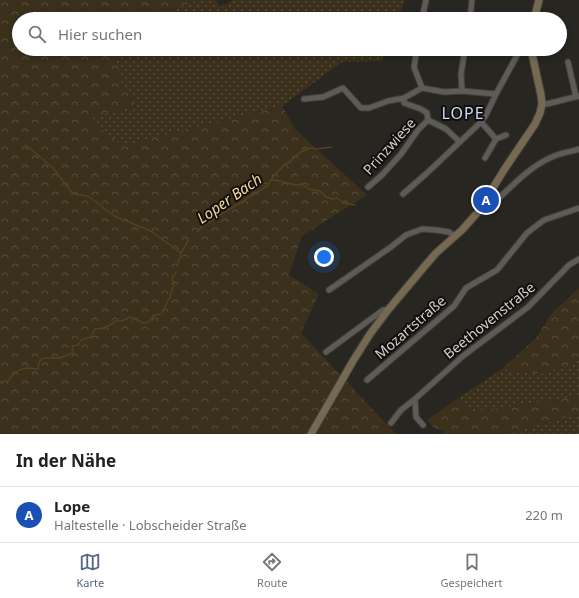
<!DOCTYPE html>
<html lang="de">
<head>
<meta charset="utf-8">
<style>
	:root { --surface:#fff; --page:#f2f2f2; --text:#222; --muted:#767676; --line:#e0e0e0; --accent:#566585 }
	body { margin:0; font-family:"Noto Sans",sans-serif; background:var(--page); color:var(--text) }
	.you { position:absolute; left:324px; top:257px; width:14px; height:14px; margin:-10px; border:3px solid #fff; border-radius:50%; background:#1a73e8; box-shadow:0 0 0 6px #1a73e833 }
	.badge { display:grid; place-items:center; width:26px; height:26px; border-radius:50%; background:var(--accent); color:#fff; font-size:13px; font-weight:700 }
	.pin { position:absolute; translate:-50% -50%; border:2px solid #fff; box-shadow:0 1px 4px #0006 }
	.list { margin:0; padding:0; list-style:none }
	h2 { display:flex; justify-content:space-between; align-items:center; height:52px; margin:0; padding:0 16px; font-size:17px }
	h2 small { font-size:13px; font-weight:400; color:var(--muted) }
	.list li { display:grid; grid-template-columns:26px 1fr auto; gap:12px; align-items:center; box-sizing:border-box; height:56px; padding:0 16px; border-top:1px solid var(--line) }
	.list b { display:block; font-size:15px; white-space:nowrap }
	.list p { margin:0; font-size:13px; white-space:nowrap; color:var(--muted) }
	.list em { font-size:13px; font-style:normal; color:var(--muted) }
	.icon { flex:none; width:22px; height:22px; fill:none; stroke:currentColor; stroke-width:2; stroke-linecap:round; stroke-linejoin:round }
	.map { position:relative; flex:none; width:579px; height:434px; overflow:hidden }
	.search { position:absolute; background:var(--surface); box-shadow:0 2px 6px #0003; left:12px; right:12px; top:12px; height:44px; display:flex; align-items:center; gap:10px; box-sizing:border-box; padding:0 14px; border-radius:22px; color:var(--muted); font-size:15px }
	.sheet { height:108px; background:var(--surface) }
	nav { display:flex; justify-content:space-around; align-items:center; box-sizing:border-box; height:56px; border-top:1px solid var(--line); background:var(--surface); font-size:11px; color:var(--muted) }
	nav a { display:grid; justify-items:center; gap:2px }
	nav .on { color:var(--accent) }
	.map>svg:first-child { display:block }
</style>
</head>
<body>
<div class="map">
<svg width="579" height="434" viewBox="0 0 579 434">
	<defs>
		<pattern id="grass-dots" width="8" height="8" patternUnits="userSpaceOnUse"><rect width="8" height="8" fill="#3a301c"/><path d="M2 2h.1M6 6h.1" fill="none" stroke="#564d3c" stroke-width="1.8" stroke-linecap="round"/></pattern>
		<pattern id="forest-crowns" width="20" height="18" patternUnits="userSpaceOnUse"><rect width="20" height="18" fill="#3a301c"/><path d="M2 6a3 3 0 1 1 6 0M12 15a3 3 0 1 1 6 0" fill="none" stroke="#564d3c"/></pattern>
	</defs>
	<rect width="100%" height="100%" fill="#282621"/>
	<path fill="url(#grass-dots)" d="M199 0H216L220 7 234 0H405L398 19H159L168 11Z
		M115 49H387L382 61 342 62 282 106 175 132 124 147 88 119 137 105 123 88 117 64Z
		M579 359V397L471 412 457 399 502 369 540 374 572 364Z
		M579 414V434H504Z"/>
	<path fill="url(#forest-crowns)" d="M0 0H199L168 11 159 19H19V49H115L117 64 123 88 137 105 88 119 124 147 175 132 282 106 295 129 367 195 302 236 289 275 319 294 301 333 396 434H0Z
		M579 288V359L572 364 540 374 502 369 536 338 552 313Z
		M579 397V414L504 434H443L444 431 434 428 427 420 457 399 471 412Z"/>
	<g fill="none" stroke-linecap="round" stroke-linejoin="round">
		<path stroke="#53411f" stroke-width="1.5" d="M26 145 53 168 73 194 88 196 114 216 151 231 181 253
			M270 181 275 180 296 185 302 184 308 189 320 191 326 197 332 199 337 198 344 203 355 205
			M198 231 201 227 267 186 273 177 284 165 291 161 292 159 301 152 310 148 317 149 332 147
			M178 263 181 253 188 241
			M0 382 8 381C12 374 19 369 27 368 30 368 35 369 38 369L39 362 43 358H60L73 353 72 346 78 345 81 340 91 337 95 329 105 328 118 320 122 321 130 317 144 323 148 322 154 315 162 314 168 300 170 298 171 291 174 286 172 277 175 274 176 272"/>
		<defs>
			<path id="street" d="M422 19 426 0
				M470 19 472 0
				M417 49 414 67 422 88 444 92 462 91 496 94 520 50 522 49
				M568 62 576 97
				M462 91 461 74 465 49
				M404 98V103L421 109 427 113 428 120 446 129 460 142
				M304 99 323 97 343 88 361 108H369L388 101 404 98 422 88
				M542 104H547L579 96
				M481 122 496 139 506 135
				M485 158 496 139
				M368 187 382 175 401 154 418 130 428 120
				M403 194 427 173 481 122 486 115 496 94
				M498 199C515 183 531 166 552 157 560 153 570 152 579 149
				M329 290 391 247 406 235 422 229 436 230 449 232 455 237
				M326 352 383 310H388
				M367 380 454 306 466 288 497 270 527 233 544 220 579 208
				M415 399 416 417 423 425
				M391 423 401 410 415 399 463 356 528 307 569 265 579 259"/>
			<path id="secondary" d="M534 19 539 0
				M311 434 353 361 370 334 388 310 424 267 436 253 462 230 478 212 504 170 535 124 540 113 542 104 541 95 531 49"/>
		</defs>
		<use href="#street" stroke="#43413e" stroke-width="7"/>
		<use href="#secondary" stroke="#43413e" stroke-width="9"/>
		<use href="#street" stroke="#5e5b56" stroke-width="5"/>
		<use href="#secondary" stroke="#756951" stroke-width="7"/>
	</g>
	<g text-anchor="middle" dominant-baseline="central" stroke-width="4" stroke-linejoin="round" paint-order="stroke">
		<g font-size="14" fill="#d3d1ce" stroke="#100f0d">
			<text transform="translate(389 146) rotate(-48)">Prinzwiese</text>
			<text transform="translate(489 320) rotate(-39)">Beethovenstraße</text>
			<text transform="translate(410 327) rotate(-41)">Mozartstraße</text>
		</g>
		<g font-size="15" font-style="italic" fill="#f7d69a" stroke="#100f0d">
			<text transform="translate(229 198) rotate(-35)">Loper Bach</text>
		</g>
		<g font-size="16" letter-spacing="1" fill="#cddaf5" stroke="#100f0d">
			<text x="463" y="113">LOPE</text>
		</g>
	</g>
</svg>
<div class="you"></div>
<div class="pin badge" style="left:486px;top:200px;background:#1a4fb4">A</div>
<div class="search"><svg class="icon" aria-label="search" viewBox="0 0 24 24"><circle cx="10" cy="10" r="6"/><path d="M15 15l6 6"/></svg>Hier suchen</div>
</div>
<section class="sheet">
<h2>In der Nähe<small></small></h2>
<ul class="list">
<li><span class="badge" style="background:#1a4fb4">A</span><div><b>Lope</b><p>Haltestelle · Lobscheider Straße</p></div><em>220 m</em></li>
</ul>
</section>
<nav>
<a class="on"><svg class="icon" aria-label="map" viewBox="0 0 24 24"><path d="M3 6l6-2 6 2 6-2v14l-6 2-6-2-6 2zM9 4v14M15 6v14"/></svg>Karte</a>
<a><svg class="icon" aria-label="directions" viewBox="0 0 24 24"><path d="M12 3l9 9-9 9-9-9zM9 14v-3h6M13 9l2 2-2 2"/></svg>Route</a>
<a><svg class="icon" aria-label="saved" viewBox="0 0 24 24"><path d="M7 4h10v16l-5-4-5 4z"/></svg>Gespeichert</a>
</nav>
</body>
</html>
